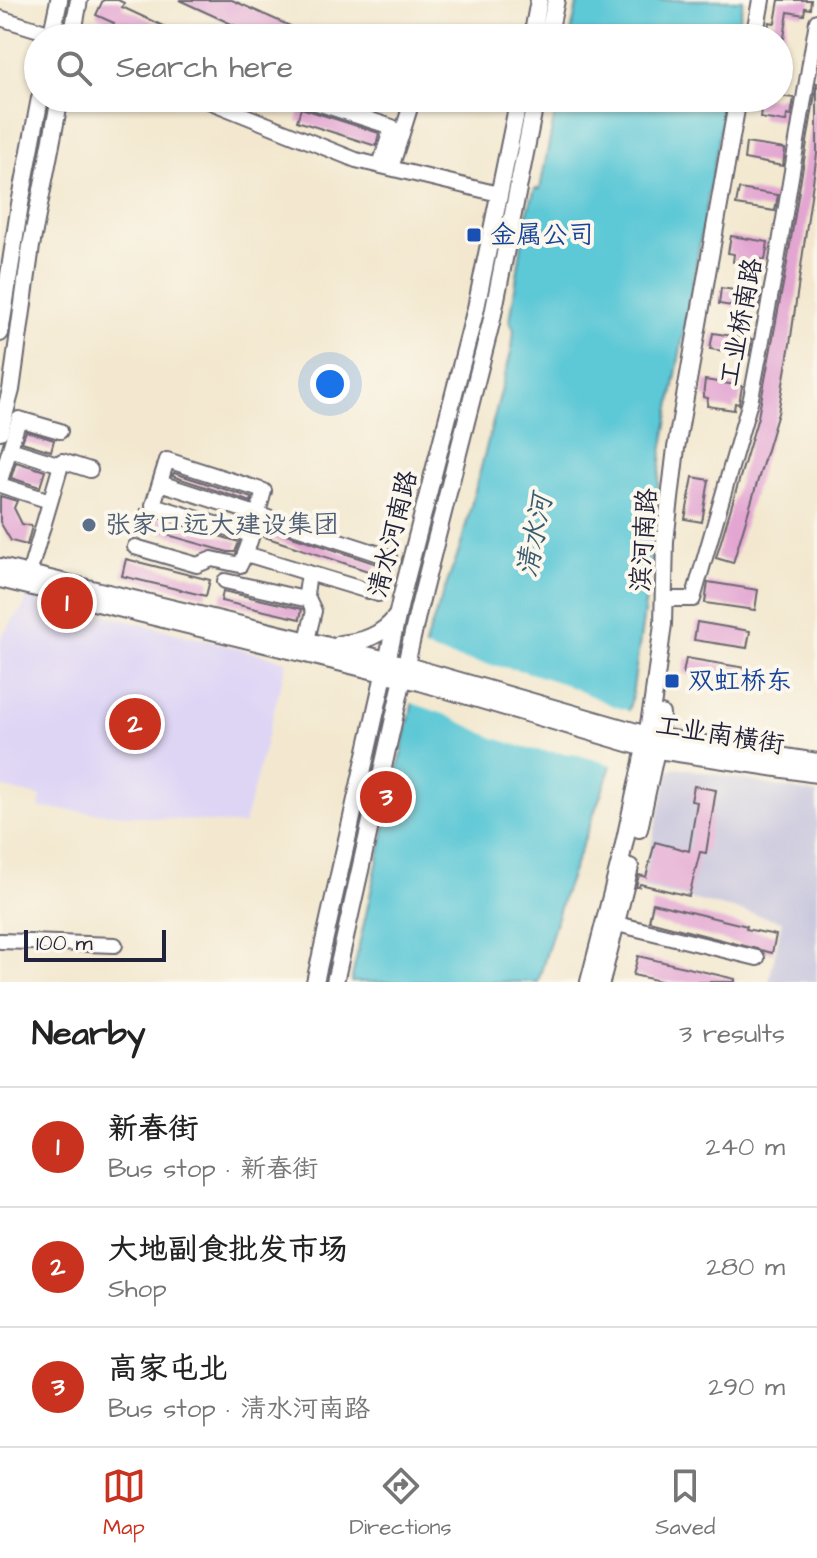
<!DOCTYPE html>
<html lang="en">
<head>
<meta charset="utf-8">
<style>
	:root { --surface:#fff; --page:#f2f2f2; --text:#222; --muted:#767676; --line:#e0e0e0; --accent:#c8321e }
	body { margin:0; font-family:"Architects Daughter","LXGW WenKai TC",sans-serif; background:var(--page); color:var(--text) }
	.scale { position:absolute; left:24px; bottom:20px; width:142px; box-sizing:border-box; padding-left:8px; border:4px solid #22223b; border-top:0; font-size:22px; line-height:28px; white-space:nowrap; color:#22223b; -webkit-text-stroke:6px #fbf7ec; paint-order:stroke }
	.you { position:absolute; left:330px; top:384px; width:28px; height:28px; margin:-20px; border:6px solid #fff; border-radius:50%; background:#1a73e8; box-shadow:0 0 0 12px #1a73e833 }
	.badge { display:grid; place-items:center; width:52px; height:52px; border-radius:50%; background:var(--accent); color:#fff; font-size:26px; font-weight:700 }
	.pin { position:absolute; translate:-50% -50%; border:4px solid #fff; box-shadow:0 2px 8px #0006 }
	.list { margin:0; padding:0; list-style:none }
	h2 { display:flex; justify-content:space-between; align-items:center; height:104px; margin:0; padding:0 32px; font-size:34px }
	h2 small { font-size:26px; font-weight:400; color:var(--muted) }
	.list li { display:grid; grid-template-columns:52px 1fr auto; gap:24px; align-items:center; box-sizing:border-box; height:120px; padding:0 32px; border-top:2px solid var(--line) }
	.list b { display:block; font-size:30px; white-space:nowrap }
	.list p { margin:0; font-size:26px; white-space:nowrap; color:var(--muted) }
	.list em { font-size:26px; font-style:normal; color:var(--muted) }
	.icon { flex:none; width:44px; height:44px; fill:none; stroke:currentColor; stroke-width:2; stroke-linecap:round; stroke-linejoin:round }
	.map { position:relative; flex:none; width:817px; height:982px; overflow:hidden }
	.search { position:absolute; background:var(--surface); box-shadow:0 2px 6px #0004; left:24px; right:24px; top:24px; height:88px; display:flex; align-items:center; gap:20px; box-sizing:border-box; padding:0 28px; border-radius:44px; color:var(--muted); font-size:30px }
	.sheet { height:464px; background:var(--surface) }
	nav { display:flex; justify-content:space-around; align-items:center; box-sizing:border-box; height:112px; border-top:2px solid var(--line); background:var(--surface); font-size:22px; color:var(--muted) }
	nav a { display:grid; justify-items:center; gap:4px }
	nav .on { color:var(--accent) }
	.map>svg:first-child { display:block }
</style>
</head>
<body>
<div class="map">
<svg width="817" height="982" viewBox="0 0 817 982">
	<rect width="100%" height="100%" fill="#fbf7ec"/>
	<filter id="ink" filterUnits="userSpaceOnUse"><feTurbulence type="fractalNoise" baseFrequency=".0125" numOctaves="2"/><feDisplacementMap in="SourceGraphic" scale="16" xChannelSelector="R" yChannelSelector="G"/><feConvolveMatrix kernelMatrix="1 2 1 2 8 2 1 2 1" color-interpolation-filters="sRGB"/></filter>
	<filter id="wash" filterUnits="userSpaceOnUse"><feTurbulence type="fractalNoise" baseFrequency=".006" numOctaves="4" result="noise"/><feDisplacementMap in="SourceGraphic" scale="32" xChannelSelector="R" yChannelSelector="G"/><feGaussianBlur stdDeviation="1.8" result="paint"/><feColorMatrix in="noise" values="0 0 0 0 0 0 0 0 0 0 0 0 0 0 0 0 0 1.4 0 .05"/><feComposite in="paint" operator="in"/></filter>
	<g filter="url(#wash)">
		<rect width="100%" height="100%" fill="#f3e8cf"/>
		<path fill="#ded5f5" d="M27 595 287 661 244 825 39 808 41 797 0 787V638L24 606Z"/>
		<path fill="#c3c1db" d="M678 767 817 794V982H769L782 921 641 887 669 772Z"/>
		<path fill="#5dc8d6" stroke="#407588" stroke-width="2" d="M578 0H743L736 38H570Z
			M558 98H726L662 452 649 577 631 702 606 781 563 897 538 982H351L427 638 460 548 512 349 514 330 510 321 526 217 535 189H540Z"/>
		<path fill="#f3e8cf" d="M422 647 455 658 523 671 564 684 611 705 632 712 615 766 579 755 529 749 494 738 444 714 409 702Z"/>
		<g id="blocks">
			<path fill="#e3a5d2" d="M103 0H118L124 3 122 7 189 38H135L111 27 114 23 96 15Z
				M179 0H232L317 38H262Z
				M779 0H811L810 9 805 8 804 15 788 12 784 38H767L769 22 775 23Z
				M817 82V154L790 344 778 413 733 563 716 558 758 417 787 263Z
				M779 96 794 98 791 116 787 115 786 122 760 118 761 110 755 109 757 98H779Z
				M301 108 379 133 376 146 297 121Z
				M746 143 785 149 783 166 744 159Z
				M739 189 778 195 775 211 736 205Z
				M731 236 768 242 765 260 760 259 759 266 733 262 734 254 728 253Z
				M721 288 761 294 757 310 719 304Z
				M713 333 752 339 749 355 710 349Z
				M705 380 742 386 739 404 735 403 734 410 707 406 708 398 703 397Z
				M26 431 54 440 51 451 22 442Z
				M16 462 45 471 40 487 11 478Z
				M174 473 252 498 251 502 172 476Z
				M693 477 709 480 702 522 685 519Z
				M0 496 17 501 14 508 22 524 32 526 27 545 11 541 0 522Z
				M141 509 150 515 239 542 235 552H228L136 526Z
				M265 527 377 564 374 573 262 536Z
				M126 559 210 580 206 596 122 576Z
				M708 582 758 590 755 610 705 603Z
				M223 591 302 609 300 619 221 601Z
				M697 622 750 631 747 648 694 640Z
				M686 658 746 668 743 685 683 674Z
				M694 786 716 790 706 853 700 852 689 896 640 884 639 887H636L639 875 646 877 655 842 689 851 697 802 691 801Z
				M653 903 747 926 746 929 776 935 772 953 649 921Z
				M638 956 735 979V982H665L633 975Z"/>
		</g>
	</g>
	<g filter="url(#ink)">
		<use href="#blocks" fill-opacity="0" stroke="#6b676f" stroke-width="2"/>
		<g fill="none" stroke-linecap="round" stroke-linejoin="round">
			<defs>
				<path id="minor" d="M0 18 52 34 72 38
					M201 98 356 160 499 194
					M302 98 392 127 380 165
					M391 168 409 111
					M10 449 61 465 29 574
					M61 465 62 461 90 470
					M0 481 19 419 60 431
					M160 483 389 557 378 594 246 554
					M0 485 50 501
					M135 547 197 565 212 559 240 565C252 542 257 515 264 491L167 460 153 505 251 535
					M225 581 309 600
					M664 599H693L751 398 777 261 817 21
					M307 640 314 611 306 594 309 573
					M617 924 757 958
					M0 941 115 945"/>
				<path id="major" d="M51 38 59 0
					M72 38 79 0
					M532 38 539 0
					M548 38 556 0
					M754 38 761 0
					M0 333 20 204 40 98
					M0 431 11 390 31 246 60 98
					M0 567 387 660 647 735 817 762
					M0 579 420 682 645 748 817 774
					M340 644C362 642 382 636 396 617
					M639 829 656 750 661 714
					M315 982 401 599 476 308 519 98
					M335 982 418 611 492 319 536 98
					M589 982 621 858 645 748 653 700 663 624 665 541 676 448 738 98
					M601 982 630 867"/>
			</defs>
			<use href="#minor" stroke="#6b676f" stroke-width="18"/>
			<use href="#major" stroke="#6b676f" stroke-width="20"/>
			<use href="#minor" stroke="#fff" stroke-width="14"/>
			<use href="#major" stroke="#fff" stroke-width="16"/>
		</g>
	</g>
	<g fill="#1a4fb4" stroke="#fbf7ec" stroke-width="3">
		<rect x="466" y="227" width="16" height="16" rx="4"/>
		<rect x="664" y="673" width="16" height="16" rx="4"/>
	</g>
	<circle fill="#5c6f8a" stroke="#fbf7ec" stroke-width="3" cx="89" cy="525" r="8"/>
	<g text-anchor="middle" dominant-baseline="central" stroke-width="8" stroke-linejoin="round" paint-order="stroke">
		<g font-size="26" fill="#164399" stroke="#fbf7ec" text-anchor="start">
			<text x="490" y="235">金属公司</text>
			<text x="688" y="681">双虹桥东</text>
		</g>
		<g font-size="26" fill="#22223b" stroke="#fbf7ec">
			<text transform="translate(741 322) rotate(-79)">工业桥南路</text>
			<text transform="translate(393 534) rotate(-76)">清水河南路</text>
			<text transform="translate(644 540) rotate(-86)">滨河南路</text>
			<text transform="translate(720 735) rotate(9)">工业南横街</text>
		</g>
		<g font-size="26" fill="#4e5e75" stroke="#fbf7ec" text-anchor="start">
			<text x="105" y="525">张家口远大建设集团</text>
		</g>
		<g font-size="28" font-style="italic" fill="#375c71" stroke="#fbf7ec">
			<text transform="translate(535 536) rotate(-79)">清水河</text>
		</g>
	</g>
</svg>
<div class="scale">100 m</div>
<div class="you"></div>
<div class="pin badge" style="left:67px;top:603px">1</div>
<div class="pin badge" style="left:135px;top:724px">2</div>
<div class="pin badge" style="left:386px;top:797px">3</div>
<div class="search"><svg class="icon" aria-label="search" viewBox="0 0 24 24"><circle cx="10" cy="10" r="6"/><path d="M15 15l6 6"/></svg>Search here</div>
</div>
<section class="sheet">
<h2>Nearby<small>3 results</small></h2>
<ul class="list">
<li><span class="badge">1</span><div><b>新春街</b><p>Bus stop · 新春街</p></div><em>240 m</em></li>
<li><span class="badge">2</span><div><b>大地副食批发市场</b><p>Shop</p></div><em>280 m</em></li>
<li><span class="badge">3</span><div><b>高家屯北</b><p>Bus stop · 清水河南路</p></div><em>290 m</em></li>
</ul>
</section>
<nav>
<a class="on"><svg class="icon" aria-label="map" viewBox="0 0 24 24"><path d="M3 6l6-2 6 2 6-2v14l-6 2-6-2-6 2zM9 4v14M15 6v14"/></svg>Map</a>
<a><svg class="icon" aria-label="directions" viewBox="0 0 24 24"><path d="M12 3l9 9-9 9-9-9zM9 14v-3h6M13 9l2 2-2 2"/></svg>Directions</a>
<a><svg class="icon" aria-label="saved" viewBox="0 0 24 24"><path d="M7 4h10v16l-5-4-5 4z"/></svg>Saved</a>
</nav>
</body>
</html>
